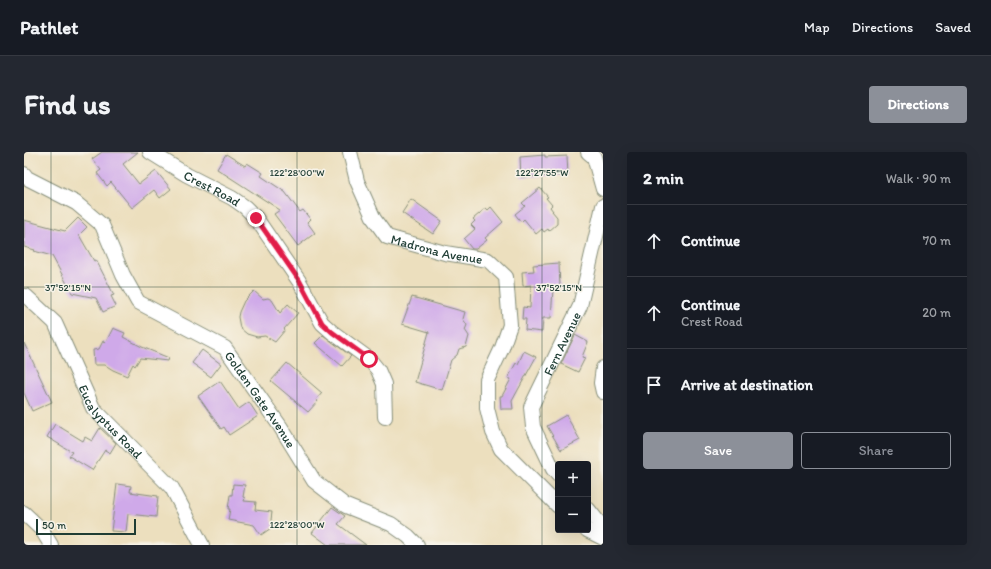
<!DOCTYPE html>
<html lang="en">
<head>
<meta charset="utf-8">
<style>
	:root { --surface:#171b24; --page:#242831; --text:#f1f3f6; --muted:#9ea1a6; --line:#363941; --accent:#8c9099 }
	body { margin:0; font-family:Itim,sans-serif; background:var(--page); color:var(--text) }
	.controls { position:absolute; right:12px; bottom:12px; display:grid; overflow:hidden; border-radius:4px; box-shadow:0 4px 16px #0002 }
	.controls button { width:36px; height:36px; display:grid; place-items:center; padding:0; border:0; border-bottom:1px solid var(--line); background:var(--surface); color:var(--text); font:20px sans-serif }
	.scale { position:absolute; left:12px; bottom:10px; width:100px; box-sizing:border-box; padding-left:4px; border:2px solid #1f3d34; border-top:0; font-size:11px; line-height:14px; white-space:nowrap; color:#1f3d34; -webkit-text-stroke:3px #f7f3e8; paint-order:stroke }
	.stop { position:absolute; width:12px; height:12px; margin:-9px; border:3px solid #e11d48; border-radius:50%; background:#fff }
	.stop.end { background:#e11d48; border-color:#fff; box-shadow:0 1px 4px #0008 }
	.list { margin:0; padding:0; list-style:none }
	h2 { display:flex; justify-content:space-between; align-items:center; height:52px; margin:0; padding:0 16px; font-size:17px }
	h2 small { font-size:13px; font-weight:400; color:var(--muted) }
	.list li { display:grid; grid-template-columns:26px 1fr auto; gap:12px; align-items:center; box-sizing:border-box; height:72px; padding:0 16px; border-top:1px solid var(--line) }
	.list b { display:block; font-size:15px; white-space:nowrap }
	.list p { margin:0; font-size:13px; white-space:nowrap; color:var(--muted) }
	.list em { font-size:13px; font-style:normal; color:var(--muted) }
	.actions { display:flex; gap:8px; padding:12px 16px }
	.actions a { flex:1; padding:9px 0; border:1px solid var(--accent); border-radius:4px; text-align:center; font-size:14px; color:var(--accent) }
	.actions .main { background:var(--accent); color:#fff }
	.icon { flex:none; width:22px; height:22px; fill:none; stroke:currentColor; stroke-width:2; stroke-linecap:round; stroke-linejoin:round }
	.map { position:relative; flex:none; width:579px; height:393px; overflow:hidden; border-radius:4px }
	header { display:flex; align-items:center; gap:24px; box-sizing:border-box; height:56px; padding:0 20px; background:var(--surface); border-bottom:1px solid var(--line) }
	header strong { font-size:19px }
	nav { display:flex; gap:22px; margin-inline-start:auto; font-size:14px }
	.intro { display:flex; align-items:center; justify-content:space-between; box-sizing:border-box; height:96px; padding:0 24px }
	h1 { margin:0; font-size:28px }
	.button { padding:10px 18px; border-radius:4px; background:var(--accent); color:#fff; font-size:14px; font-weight:700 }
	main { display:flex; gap:24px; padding:0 24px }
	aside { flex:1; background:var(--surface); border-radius:4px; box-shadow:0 4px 16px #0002 }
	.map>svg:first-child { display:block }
</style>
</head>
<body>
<header>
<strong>Pathlet</strong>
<nav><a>Map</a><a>Directions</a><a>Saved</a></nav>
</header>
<div class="intro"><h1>Find us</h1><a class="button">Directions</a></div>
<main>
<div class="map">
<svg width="579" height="393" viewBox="0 0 579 393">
	<rect width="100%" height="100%" fill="#f7f3e8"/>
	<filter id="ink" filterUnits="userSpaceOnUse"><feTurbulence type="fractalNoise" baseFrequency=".025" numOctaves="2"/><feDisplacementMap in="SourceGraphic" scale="8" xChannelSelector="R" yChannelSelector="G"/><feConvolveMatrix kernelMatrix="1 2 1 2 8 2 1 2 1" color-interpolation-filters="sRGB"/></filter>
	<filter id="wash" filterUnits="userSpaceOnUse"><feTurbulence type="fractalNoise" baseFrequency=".012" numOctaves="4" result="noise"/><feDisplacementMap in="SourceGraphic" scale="16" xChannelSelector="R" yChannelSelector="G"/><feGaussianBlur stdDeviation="0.9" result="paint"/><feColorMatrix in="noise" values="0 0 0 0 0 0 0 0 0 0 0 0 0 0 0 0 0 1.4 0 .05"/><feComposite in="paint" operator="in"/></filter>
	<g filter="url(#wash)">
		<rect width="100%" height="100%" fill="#ecdfbe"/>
		<g id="blocks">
			<path fill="#cfa9e9" d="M78 0H114L99 12 115 32 132 19 147 37 136 46 130 38 108 56 87 30 83 34 73 21 77 18 68 7Z
				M202 2 221 14 223 11 239 21 237 24 261 40 276 60 279 58 286 67 283 70 291 81 274 94 250 62 256 58 193 17Z
				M521 3V5L543 4 544 23 497 25 496 5Z
				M516 36 524 45 522 46 528 53 526 55 529 59H528L533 65V72L525 79 524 77 520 80 518 77 512 82 500 67 497 70 491 62 501 54 498 51Z
				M387 47 418 69 409 82 378 61Z
				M467 55 479 70 461 86 463 88 452 97H448L440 87 451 77 447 73 451 69 449 67 462 56 464 58Z
				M54 66 63 75 55 83 70 109 72 108 90 143 87 144 92 154 79 160 72 146 48 141 28 104 10 99 11 98 0 95V68L41 79Z
				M535 111 536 136 529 137 527 166H519L518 180 501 178 502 167H498L499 155 506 156 507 133 499 134 498 120 510 119 509 113Z
				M230 139 239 147 244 146 248 148 256 161 264 152 274 161 260 177 261 178 251 190 241 184 233 185 223 182 216 176 214 165 215 160 220 149Z
				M388 145 441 160 439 167 443 173 441 178 445 184 442 195 435 197 433 203 427 208 418 238 391 230 405 180 378 172Z
				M89 176 101 181 99 185 118 195 145 206 144 209 116 206 111 214 109 212 103 224 89 218 81 213H70L69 198 75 197 79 189 82 190Z
				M299 183 327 204 318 214 291 191Z
				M551 183 564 190 558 205 561 206 554 220 537 212Z
				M0 191 28 250 8 259 0 241Z
				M178 198 197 212 187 225 168 211Z
				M500 199 512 205 488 249 489 257H477L476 244H478L487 227 484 226 492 211 494 212Z
				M263 211 298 241 292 248 294 249 284 260 247 229Z
				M196 229 215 257 225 250 234 264 205 283 200 275 197 277 174 244Z
				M542 263 556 288 537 298 523 274Z
				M31 272 59 289 61 285 68 289 76 276 92 291 86 301 81 298 68 318 45 304 48 300 23 285Z
				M93 332 107 334 106 340 134 344 132 365 104 362 102 380 87 379Z
				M209 332 221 333 219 345 221 346 220 349 232 350 231 358 248 360 247 368 250 374 237 383 230 373 204 368 206 357H204L206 343H208Z
				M308 355 321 364 314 372 342 393H304L288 381Z"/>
		</g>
	</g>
	<g filter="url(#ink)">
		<use href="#blocks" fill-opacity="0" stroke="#868e79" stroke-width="1"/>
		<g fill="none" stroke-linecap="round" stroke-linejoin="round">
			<defs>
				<g id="minor">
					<path id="s1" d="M126 0 163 23 208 46 221 55 232 66 275 129 298 171 308 180 345 207 354 218 360 232 361 265"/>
					<path id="s2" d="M326 0 333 29 350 67 363 85 421 101 464 108 482 125 486 173 478 196 463 228V256L469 280 477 297 534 354"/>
					<path d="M564 0 570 5 579 37"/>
					<path id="s3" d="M0 22 3 26 52 51 78 73 99 123 114 150 201 196 256 274 290 329 322 354 367 372 384 384 393 393"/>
					<path id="s4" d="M0 144H2L31 171 69 256 148 336 178 393"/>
					<path d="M579 216 577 231 579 240"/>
					<path id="s5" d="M534 323 529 317 509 275 507 255 556 154 579 54"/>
					<path d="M564 357 579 376"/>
					<path d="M0 361 18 378 27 393"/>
					<path d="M563 378 579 386"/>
				</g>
			</defs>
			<use href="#minor" stroke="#868e79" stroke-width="16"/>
			<use href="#minor" stroke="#fff" stroke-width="14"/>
		</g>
	</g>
	<g fill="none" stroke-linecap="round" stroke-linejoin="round" filter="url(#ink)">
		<path stroke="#e11d48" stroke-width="5" d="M232 66 275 128 298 171 308 180 345 207"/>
	</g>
	<path fill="none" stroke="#1f3d34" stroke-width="1" stroke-opacity="0.45" d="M27 0V393M273 0V393M518 0V393M0 135H579"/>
	<g text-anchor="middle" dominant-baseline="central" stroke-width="3" stroke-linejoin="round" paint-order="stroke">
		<g font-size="13" fill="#1f3d34" stroke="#f7f3e8">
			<text stroke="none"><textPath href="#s1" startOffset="72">Crest Road</textPath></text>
			<text stroke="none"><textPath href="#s2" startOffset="145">Madrona Avenue</textPath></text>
			<text stroke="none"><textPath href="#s5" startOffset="145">Fern Avenue</textPath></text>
			<text stroke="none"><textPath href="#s3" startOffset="340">Golden Gate Avenue</textPath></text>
			<text stroke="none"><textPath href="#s4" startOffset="156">Eucalyptus Road</textPath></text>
		</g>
	</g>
	<g font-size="10" text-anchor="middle" fill="#1f3d34" stroke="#f7f3e8" stroke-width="3" stroke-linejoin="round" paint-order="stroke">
		<text x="273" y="24">122°28'00"W</text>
		<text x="518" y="24">122°27'55"W</text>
		<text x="44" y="139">37°52'15"N</text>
		<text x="535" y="139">37°52'15"N</text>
		<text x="273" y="376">122°28'00"W</text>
	</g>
</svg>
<div class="controls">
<button>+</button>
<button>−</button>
</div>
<div class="scale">50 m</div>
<div class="stop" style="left:345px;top:207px"></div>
<div class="stop end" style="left:232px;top:66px"></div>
</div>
<aside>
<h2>2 min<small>Walk · 90 m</small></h2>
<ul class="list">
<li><svg class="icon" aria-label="ahead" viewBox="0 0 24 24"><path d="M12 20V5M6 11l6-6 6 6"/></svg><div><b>Continue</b></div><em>70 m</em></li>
<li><svg class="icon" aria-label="ahead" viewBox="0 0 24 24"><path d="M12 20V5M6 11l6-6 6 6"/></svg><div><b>Continue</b><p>Crest Road</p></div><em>20 m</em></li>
<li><svg class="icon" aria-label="arrive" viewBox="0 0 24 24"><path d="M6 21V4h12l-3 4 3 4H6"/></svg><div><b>Arrive at destination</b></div></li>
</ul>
<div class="actions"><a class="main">Save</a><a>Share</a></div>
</aside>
</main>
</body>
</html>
